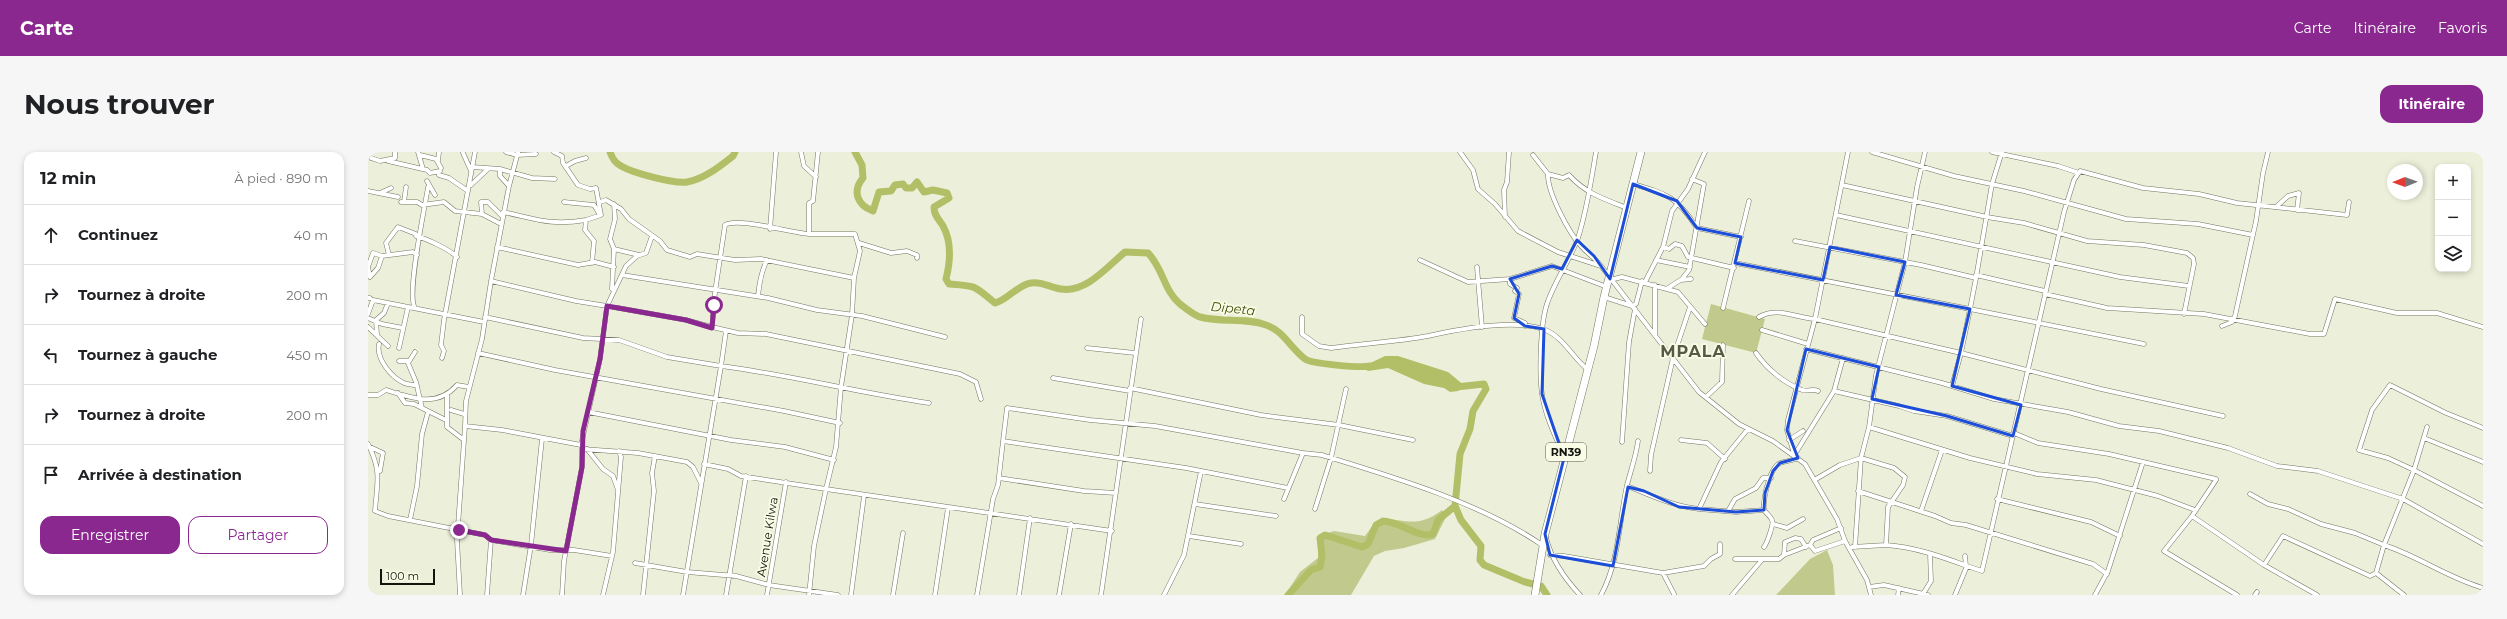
<!DOCTYPE html>
<html lang="fr">
<head>
<meta charset="utf-8">
<style>
	:root { --surface:#fff; --page:#f6f6f6; --text:#202124; --muted:#757577; --line:#e0e0e0; --accent:#8a2890 }
	body { margin:0; font-family:Montserrat,sans-serif; background:var(--page); color:var(--text) }
	.controls { position:absolute; right:12px; top:12px; display:grid; overflow:hidden; border-radius:8px; box-shadow:0 2px 6px #0003 }
	.controls button { width:36px; height:36px; display:grid; place-items:center; padding:0; border:0; border-bottom:1px solid var(--line); background:var(--surface); color:var(--text); font:20px sans-serif }
	.compass { position:absolute; left:2019px; top:12px; width:36px; height:36px; border-radius:50%; background:var(--surface); box-shadow:0 2px 6px #0003; rotate:269deg }
	.scale { position:absolute; left:12px; bottom:10px; width:55px; box-sizing:border-box; padding-left:4px; border:2px solid #14150d; border-top:0; font-size:11px; line-height:14px; white-space:nowrap; color:#14150d; -webkit-text-stroke:3px #f9fde7; paint-order:stroke }
	.stop { position:absolute; width:12px; height:12px; margin:-9px; border:3px solid #8a2890; border-radius:50%; background:#fff }
	.stop.end { background:#8a2890; border-color:#fff; box-shadow:0 1px 4px #0008 }
	.list { margin:0; padding:0; list-style:none }
	h2 { display:flex; justify-content:space-between; align-items:center; height:52px; margin:0; padding:0 16px; font-size:17px }
	h2 small { font-size:13px; font-weight:400; color:var(--muted) }
	.list li { display:grid; grid-template-columns:26px 1fr auto; gap:12px; align-items:center; box-sizing:border-box; height:60px; padding:0 16px; border-top:1px solid var(--line) }
	.list b { display:block; font-size:15px; white-space:nowrap }
	.list em { font-size:13px; font-style:normal; color:var(--muted) }
	.actions { display:flex; gap:8px; padding:12px 16px }
	.actions a { flex:1; padding:9px 0; border:1px solid var(--accent); border-radius:12px; text-align:center; font-size:14px; color:var(--accent) }
	.actions .main { background:var(--accent); color:#fff }
	.icon { flex:none; width:22px; height:22px; fill:none; stroke:currentColor; stroke-width:2; stroke-linecap:round; stroke-linejoin:round }
	.map { position:relative; flex:none; width:2115px; height:443px; overflow:hidden; border-radius:12px }
	header { display:flex; align-items:center; gap:24px; box-sizing:border-box; height:56px; padding:0 20px; background:var(--accent); color:#fff }
	header strong { font-size:19px }
	nav { display:flex; gap:22px; margin-inline-start:auto; font-size:14px }
	.intro { display:flex; align-items:center; justify-content:space-between; box-sizing:border-box; height:96px; padding:0 24px }
	h1 { margin:0; font-size:28px }
	.button { padding:10px 18px; border-radius:12px; background:var(--accent); color:#fff; font-size:14px; font-weight:700 }
	main { display:flex; gap:24px; padding:0 24px }
	aside { flex:1; background:var(--surface); border-radius:12px; box-shadow:0 2px 6px #0003 }
	.map>svg:first-child { display:block }
</style>
</head>
<body>
<header>
<strong>Carte</strong>
<nav><a>Carte</a><a>Itinéraire</a><a>Favoris</a></nav>
</header>
<div class="intro"><h1>Nous trouver</h1><a class="button">Itinéraire</a></div>
<main>
<aside>
<h2>12 min<small>À pied · 890 m</small></h2>
<ul class="list">
<li><svg class="icon" aria-label="ahead" viewBox="0 0 24 24"><path d="M12 20V5M6 11l6-6 6 6"/></svg><div><b>Continuez</b></div><em>40 m</em></li>
<li><svg class="icon" aria-label="right" viewBox="0 0 24 24"><path d="M7 20v-9h11M14 6l5 5-5 5"/></svg><div><b>Tournez à droite</b></div><em>200 m</em></li>
<li><svg class="icon" aria-label="left" viewBox="0 0 24 24"><path d="M17 20v-9H6M10 6l-5 5 5 5"/></svg><div><b>Tournez à gauche</b></div><em>450 m</em></li>
<li><svg class="icon" aria-label="right" viewBox="0 0 24 24"><path d="M7 20v-9h11M14 6l5 5-5 5"/></svg><div><b>Tournez à droite</b></div><em>200 m</em></li>
<li><svg class="icon" aria-label="arrive" viewBox="0 0 24 24"><path d="M6 21V4h12l-3 4 3 4H6"/></svg><div><b>Arrivée à destination</b></div></li>
</ul>
<div class="actions"><a class="main">Enregistrer</a><a>Partager</a></div>
</aside>
<div class="map">
<svg width="2115" height="443" viewBox="0 0 2115 443">
	<rect width="100%" height="100%" fill="#ecf0da"/>
	<path fill="#c1ca8c" d="M1343 152 1397 167 1388 201 1334 187Z
		M1074 358 1078 365 1067 387 1036 396 1017 399 1006 404 983 443H917L932 420 950 406V384L966 379 997 384 1005 373 1014 366C1039 369 1053 375 1074 358Z
		M1459 398 1465 413 1467 443H1408L1442 407Z"/>
	<path fill="#b3bf66" d="M1017 204H1030L1080 220 1097 234 1090 239 1082 240 1076 236 1056 232 1020 216 1000 219 994 215Z"/>
	<g fill="none" stroke-linecap="round" stroke-linejoin="round">
		<path stroke="#b3bf66" stroke-width="7" d="M242 0C244 6 247 11 253 14 265 21 306 32 319 30 336 27 351 15 365 4L367 0
			M487 0 494 13 495 26C484 39 489 53 505 59L511 40 523 39 527 33 535 32 538 36H544L549 30 556 40 565 38 579 41 581 46 566 55C566 64 571 67 575 74 584 90 582 111 578 127L581 132C609 134 605 133 627 151 640 148 649 133 663 131 674 129 683 136 693 137 718 141 739 115 757 100L780 101C795 116 796 139 812 152 817 156 826 163 832 165 854 171 877 165 898 173 916 179 922 196 937 207 944 212 992 216 1002 214
			M1087 354 1093 368 1113 394 1112 408 1116 413 1157 430 1173 434 1179 443
			M920 443 943 418 952 415 954 404 952 386 957 383 994 395 1000 392 1008 373 1015 369C1034 370 1050 387 1065 382L1070 368 1087 354 1092 302 1102 277 1105 259 1118 237 1116 232 1088 235"/>
		<defs>
			<path id="minor" d="M50 0 55 17
				M138 0 149 3 168 2
				M186 0 194 4 195 11 210 33 222 37 228 36 233 63 218 68 217 78 226 89 224 111
				M433 0 436 14 448 25
				M450 0 445 49 441 51V82H487L492 99 486 126 484 163 473 235 468 295 458 337 744 379
				M1092 0 1105 18 1110 37 1127 52 1150 79 1190 100 1233 114 1331 240 1371 272 1405 289 1437 312 1469 367 1477 389 1499 428 1503 443
				M1504 0 1586 24 1656 39 1758 67 1830 72 1885 83
				M1624 0 1690 14 1711 21
				M95 1 103 19
				M52 3 68 7 73 16
				M1165 3 1180 22 1195 26 1201 23C1217 41 1236 47 1259 56
				M0 5 12 9 27 6V0
				M20 9 59 18 62 21 72 19
				M70 9 71 0
				M198 14 207 9 218 6
				M104 15 132 17 164 26 187 27
				M132 17V24L141 34
				M1180 22C1179 40 1201 81 1213 94 1220 102 1227 106 1233 114
				M71 23 81 26 100 39
				M59 29 67 43
				M1265 32C1300 42 1309 45 1329 76L1373 85
				M103 33 120 17
				M1474 33 1619 65 1656 71 1719 89 1776 93 1819 101 1825 106 1826 112 1816 162
				M0 39 30 45
				M12 41 23 36
				M33 50H49L54 53 76 50 87 59 114 62 133 72
				M36 50 38 35
				M196 50 226 53 232 63
				M232 50 238 48 253 57 261 67 292 89 299 98 322 105 329 102 367 108 393 107 486 126
				M1908 55 1920 44 1931 41 1929 58
				M135 60C169 67 182 74 218 68
				M114 62 113 50H120L135 65
				M1468 63 1752 125 1821 134
				M1137 65 1136 38 1139 30 1141 0
				M402 77 408 0
				M441 82C424 81 369 65 357 73L347 140 344 175 370 181 398 182 592 222 608 230 613 247
				M1427 89 1553 113 1608 126 1624 32 1634 0
				M491 91 523 101 539 99 549 103V106
				M129 95 210 113 227 110 246 115
				M1295 95 1301 97 1307 92 1314 94 1320 105 1366 116
				M246 97 271 103
				M21 103 18 91 30 75 48 82V84C59 87 81 97 89 105
				M1052 108 1100 130 1142 127 1184 114 1239 135
				M1288 108 1322 115
				M1367 111 1602 157 1608 126
				M1109 115 1114 175
				M254 123 400 146 449 158 494 164 577 185
				M1608 123 1677 139
				M2 125 0 115 5 101 14 104 45 100 49 103
				M2 125 10 116 14 104
				M1142 127V132L1149 136 1147 139 1151 142 1146 166 1157 171V174
				M1242 128 1254 125 1310 140 1337 172
				M1313 128 1323 127
				M123 129 141 34 150 0
				M1277 130 1295 95 1304 59 1320 37 1337 0
				M1300 136 1314 127 1321 118 1336 32 1324 27
				M244 137 246 97 242 87 247 67 246 52
				M1677 142 1739 156 1836 162 1942 182H1956L1967 147 2029 161H2069L2115 175
				M390 144C391 133 394 118 399 108
				M1236 145 1264 154 1268 152 1274 129
				M0 146H2
				M47 156C38 143 57 55 60 35
				M1355 156 1381 49
				M0 162 5 148 116 170
				M117 165 215 186 251 188 299 205 353 214 315 443
				M934 165V182L951 194 963 196C995 191 1028 190 1060 184 1091 177 1144 167 1175 177 1195 184 1204 205 1219 217
				M1391 165C1409 154 1428 166 1447 167L1593 201 1602 157 1776 192
				M0 166 14 172 35 176
				M1854 174 1864 170 1867 164 1888 69 1895 21 1900 0
				M0 175 20 194
				M1394 178 1440 192
				M358 179 353 214C423 223 491 241 561 251
				M9 183 8 168 16 161 20 151
				M1287 183V133
				M11 192C8 207 23 225 36 231 40 233 45 232 49 234
				M31 196 40 155
				M719 196 767 201
				M1438 197 1574 231 1626 247 1700 260 1751 274 1791 279 1860 296 1909 314 1950 319 2035 347 2115 392
				M47 200 40 211 48 230 54 256
				M110 201 187 218 416 259 472 271
				M1388 201C1399 217 1416 231 1434 238 1440 240 1445 236 1450 239
				M74 206 76 199 73 193 76 168 107 0
				M31 209H40
				M685 226 762 239
				M1584 234 1593 201 1733 237 1855 264
				M762 236 893 263 971 273 1045 288
				M1466 239 1531 254 1546 259 1579 264 1645 284
				M30 241 37 251 46 252 78 268
				M79 242V275L96 288
				M0 243H10L18 238C45 246 69 256 89 233L101 235
				M1338 245 1354 230 1355 193
				M83 258 96 262
				M220 260 363 288 417 295 466 308
				M97 274 98 249 114 187 123 129 208 149 239 154 258 114 269 104 278 101 284 84
				M1501 275 1602 306 1669 322 1728 328 1790 344 1827 358
				M2115 276 2078 261 2022 233 2004 258 1991 298 2020 306 2046 318 2115 354
				M1646 281 1670 291 1741 302 1848 327
				M2056 286 2115 310
				M1313 288 1339 291 1357 307
				M1421 288 1435 279
				M635 289 639 256 722 268 787 274 935 301
				M1254 290 1261 190 1267 157
				M0 292C14 320 9 330 7 359L20 364 117 383 123 388 182 398H206L244 404
				M213 293 232 207 239 154 318 168 344 175
				M0 294 15 301 12 319
				M219 297 235 317 245 324 250 338
				M1426 302 1419 278 1420 268 1447 167 1480 0
				M1427 302 1466 239 1475 206
				M1196 305C1188 285 1177 264 1174 242 1171 221 1172 169 1180 149 1188 127 1202 108 1210 86 1219 58 1223 29 1228 0
				M336 312 360 317 373 324 458 337 446 394 441 443
				M1282 319 1283 303 1305 206 1322 155
				M631 326 716 339 748 341
				M1448 327 1472 313 1493 306 1526 316 1537 325 1535 333 1520 355 1518 393 1484 395
				M1848 328 1824 364 1896 413 1949 443
				M1259 334C1283 343 1304 354 1331 357L1353 310 1380 277
				M1490 339 1567 364 1583 371 1598 373 1725 412 1739 422
				M1882 342 1900 352 1920 357 1953 372 1987 381 2016 393 2046 318 2059 275
				M916 347 935 301 954 303C1026 325 1113 351 1174 393
				M1629 347 1723 370 1752 384
				M827 352 908 364
				M947 357 963 306 978 237
				M1331 357 1368 360 1396 358C1395 348 1401 316 1412 311 1417 309 1424 309 1430 306
				M1396 358C1398 361 1403 365 1404 368 1406 372 1399 391 1396 395
				M1360 359 1367 347 1388 336 1395 326H1403
				M1553 359 1574 298
				M1824 364 1796 399 1869 443
				M42 368 49 334 54 282 60 260
				M1405 372 1419 376 1435 367
				M821 384 873 392
				M1178 386C1184 409 1196 426 1212 443
				M1442 393 1445 388 1473 376
				M1518 393C1546 395 1572 404 1599 414
				M1487 395 1493 306 1501 275 1508 223 1537 110 1549 35 1557 0
				M1182 403 1196 404 1295 421 1306 442
				M1416 403 1417 390 1427 386 1433 387 1438 395
				M1597 404 1598 414
				M1367 407H1411L1416 403 1442 393 1447 399 1477 389
				M267 411 319 420 368 424 401 433 470 443
				M1896 413 1915 384 2002 424 2008 421 2016 393C2050 404 2080 426 2115 436
				M1295 421 1336 414 1343 407 1352 402V392
				M2008 421 2036 443
				M1501 435 1516 433 1560 443
				M1555 442 1563 429 1562 402
				M92 443 89 388 97 274 134 278 213 293 214 297 270 301 319 310 325 315 333 331
				M119 443 123 388
				M155 443 163 393 174 287
				M194 443 196 409 214 315V297
				M235 443 245 400 253 305 251 299
				M275 443 286 339 284 321 287 304
				M358 443 378 324
				M399 443 418 330
				M483 443 496 344
				M525 443 535 381
				M567 443 580 356
				M609 443 625 347 630 333 635 289 818 316 920 336
				M651 443 662 366
				M691 443 703 372
				M733 443 773 167
				M796 443 816 403 833 319
				M1233 443C1251 410 1251 370 1259 333 1263 318 1268 304 1270 289
				M1364 443 1393 409
				M1530 443 1531 436
				M1587 443 1599 414 1614 419 1696 60 1706 28 1712 19 1775 36 1831 42 1869 51 1979 63 1981 50
				M1727 443 1740 419 1775 310
				M1887 443 1889 440"/>
			<path id="trunk" d="M1167 443 1177 382 1226 194 1236 145 1273 0"/>
		</defs>
		<use href="#minor" stroke="#727561" stroke-width="5"/>
		<use href="#trunk" stroke="#727561" stroke-width="8"/>
		<use href="#minor" stroke="#fff" stroke-width="4"/>
		<use href="#trunk" stroke="#fff" stroke-width="7"/>
	</g>
	<g fill="none" stroke-linecap="round" stroke-linejoin="round">
		<path stroke="#8a2890" stroke-width="5" d="M91 378 117 383 123 388 198 399 214 315 215 279 232 207 239 154 318 168 344 176 346 153"/>
	</g>
	<path fill="none" stroke="#1d4ed8" stroke-width="3" stroke-linejoin="round" d="M1265 32 1309 49 1329 76 1373 85 1367 111 1455 128 1462 95 1537 110 1528 143 1602 157 1584 234 1653 253 1645 284 1579 264 1504 247 1511 215 1438 197 1419 278 1430 306 1412 311 1405 319 1397 341 1396 358 1368 360 1311 355 1276 339 1260 335 1245 414 1182 403 1177 382 1196 306 1174 242 1176 177 1157 174 1146 166 1151 142 1142 127 1184 114 1194 117 1209 88 1226 104 1242 127Z"/>
	<g text-anchor="middle" dominant-baseline="central" stroke-width="3.5" stroke-linejoin="round" paint-order="stroke">
		<rect fill="#f9fde7" stroke="#595b4e" stroke-width="1" x="1178" y="291" width="40" height="18" rx="3"/>
		<g font-size="11" font-weight="bold" fill="#14150d">
			<text x="1198" y="300">RN39</text>
		</g>
		<g font-size="12" fill="#14150d" stroke="#f9fde7">
			<text transform="translate(399 385) rotate(-81)">Avenue Kilwa</text>
		</g>
		<g font-size="13" font-style="italic" fill="#4a510d" stroke="#f9fde7">
			<text transform="translate(865 156) rotate(6)">Dipeta</text>
		</g>
		<g font-size="16" font-weight="bold" letter-spacing="1" fill="#575a47" stroke="#f9fde7">
			<text x="1325" y="199">MPALA</text>
		</g>
	</g>
</svg>
<div class="controls">
<button>+</button>
<button>−</button>
<button><svg class="icon" aria-label="layers" viewBox="0 0 24 24"><path d="M12 4l9 5-9 5-9-5zM3 14l9 5 9-5"/></svg></button>
</div>
<svg class="compass" viewBox="-18 -18 36 36"><path d="M0-13l5 13h-10z" fill="#e53935"/><path d="M0 13l5-13h-10z" fill="#757577"/></svg>
<div class="scale">100 m</div>
<div class="stop" style="left:346px;top:153px"></div>
<div class="stop end" style="left:91px;top:378px"></div>
</div>
</main>
</body>
</html>
